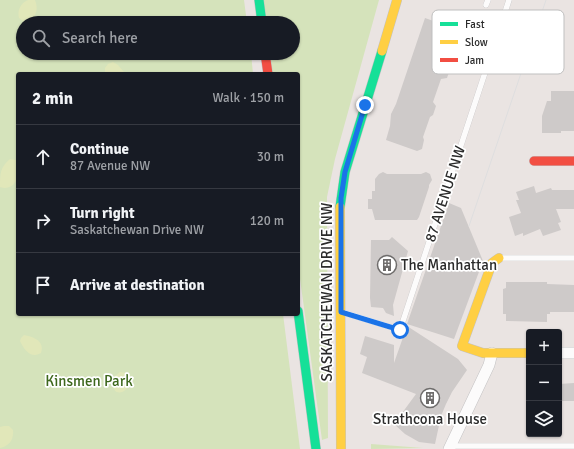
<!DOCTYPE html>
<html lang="en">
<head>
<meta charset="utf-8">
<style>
	:root { --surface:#171b24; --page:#20242c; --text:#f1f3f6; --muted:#9ea1a6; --line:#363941 }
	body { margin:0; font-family:Signika,sans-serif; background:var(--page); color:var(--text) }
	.controls { position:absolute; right:12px; bottom:12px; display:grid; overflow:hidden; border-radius:4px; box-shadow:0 1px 3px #0004 }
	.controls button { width:36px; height:36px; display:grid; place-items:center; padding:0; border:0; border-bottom:1px solid var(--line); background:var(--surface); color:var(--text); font:20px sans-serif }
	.stop { position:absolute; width:12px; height:12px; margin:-9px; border:3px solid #1a73e8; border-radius:50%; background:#fff }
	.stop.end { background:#1a73e8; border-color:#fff; box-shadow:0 1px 4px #0008 }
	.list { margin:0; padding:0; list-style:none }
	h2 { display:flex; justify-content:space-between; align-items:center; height:52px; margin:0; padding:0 16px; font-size:17px }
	h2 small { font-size:13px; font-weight:400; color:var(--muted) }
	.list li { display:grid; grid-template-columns:26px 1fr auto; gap:12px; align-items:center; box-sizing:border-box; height:64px; padding:0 16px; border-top:1px solid var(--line) }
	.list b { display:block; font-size:15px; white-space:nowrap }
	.list p { margin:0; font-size:13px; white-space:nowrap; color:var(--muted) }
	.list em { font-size:13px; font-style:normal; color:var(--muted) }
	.icon { flex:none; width:22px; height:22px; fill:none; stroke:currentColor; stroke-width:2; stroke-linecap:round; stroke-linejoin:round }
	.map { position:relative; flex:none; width:574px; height:449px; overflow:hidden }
	.search { position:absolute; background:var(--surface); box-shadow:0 1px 3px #0004; left:16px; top:16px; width:284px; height:44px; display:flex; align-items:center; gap:10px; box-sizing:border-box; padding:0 14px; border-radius:22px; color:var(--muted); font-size:15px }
	.panel { position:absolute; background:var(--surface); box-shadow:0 1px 3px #0004; left:16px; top:72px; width:284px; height:244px; border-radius:4px }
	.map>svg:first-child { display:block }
</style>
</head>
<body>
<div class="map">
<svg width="574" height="449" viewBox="0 0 574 449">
	<rect width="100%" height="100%" fill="#eae4e2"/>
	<path fill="#d5e3bb" d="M0 0H244L247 23H23V53H251L253 74H18V314H283L300 449H0Z
		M262 0H379L335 159 327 197 328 438 322 440 298 264V74H272L269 53H293V23H265Z
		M371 444 423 448 371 449Z"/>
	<path fill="#e1e7b9" d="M28 0H35C38 8 37 13 32 20L24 22 19 18C17 10 21 3 28 0Z
		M113 62 118 65 124 72 123 74H106L105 72V68L108 64Z
		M10 159 16 160C24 171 15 193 0 187 0 174 0 167 10 159Z
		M24 335C34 337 45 341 41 353 31 359 24 350 20 341L21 338Z
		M120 372 126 373C139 391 107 404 114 377Z
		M4 426H9L13 430C14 440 9 446 0 448V427Z"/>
	<path fill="#cecac9" d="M425 18 459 30 461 34 458 43 455 44 448 65 450 69 447 78 441 79 433 102 436 106 433 115 430 117 423 137 424 140 422 149 417 151 386 140 390 126 391 114 396 104Z
		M551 91H574V131H561V133H542V116L547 101H551Z
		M383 172 387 174H421L426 172 430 174 432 180 429 185V187L419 217 417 220H375L372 209H368V199H372V191H375V179L379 174Z
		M534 186 536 193 551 188 552 190H574V209H556L561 222 558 223 561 230 543 236 540 229 523 236V233L515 236 509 217 521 213 516 200H519L516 192Z
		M449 203 461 208 483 261 454 339 407 324Z
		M392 237 408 251 393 305 394 316 386 313 383 308 371 307 370 298 371 240H389Z
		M506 282H547V284L574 285V312H550V314H547V322L506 321V314H503V289L506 288Z
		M407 326 458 359 467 370 452 392 446 404 441 416 435 444 419 442 405 434 394 424 416 394 362 373 367 357 360 354 365 336 394 345V363Z
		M574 383V401H559V384Z"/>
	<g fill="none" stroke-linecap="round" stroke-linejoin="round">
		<defs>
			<path id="lane" d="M486 5 488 0
				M500 258H574
				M342 312 400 330 509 0
				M450 446H574"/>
			<path id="street" d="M559 353H574
				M449 449 489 365 492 353"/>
			<path id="fast" d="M259 0 262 23
				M340 207 345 172 382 51
				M298 311 316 449"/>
			<path id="slow" d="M382 51 397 0
				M340 207 341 449
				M499 258 492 263 462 346 483 353H529"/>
			<path id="jam" d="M265 53 268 74
				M534 161H574"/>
		</defs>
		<use href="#lane" stroke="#c3c2c3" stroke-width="6"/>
		<use href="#street" stroke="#c3c2c3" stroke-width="12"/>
		<use href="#fast" stroke="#c3c2c3" stroke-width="10"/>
		<use href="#slow" stroke="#c3c2c3" stroke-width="10"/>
		<use href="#jam" stroke="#c3c2c3" stroke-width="10"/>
		<use href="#lane" stroke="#fcfbfb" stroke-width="5.5"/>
		<use href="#street" stroke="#fcfbfb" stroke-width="11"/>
		<use href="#fast" stroke="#16e098" stroke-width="9"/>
		<use href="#slow" stroke="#ffcf43" stroke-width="9"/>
		<use href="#jam" stroke="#f24e42" stroke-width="9"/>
		<path stroke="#dededf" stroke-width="1" d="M469 226 546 0"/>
	</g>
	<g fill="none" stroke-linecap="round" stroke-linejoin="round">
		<path stroke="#1a73e8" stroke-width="5" d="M365 105 345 172 341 198V312L400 330"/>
	</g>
	<defs>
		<symbol id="building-ring" viewBox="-11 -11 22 22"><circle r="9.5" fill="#fff" stroke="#6e6c6b" stroke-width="1.5"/><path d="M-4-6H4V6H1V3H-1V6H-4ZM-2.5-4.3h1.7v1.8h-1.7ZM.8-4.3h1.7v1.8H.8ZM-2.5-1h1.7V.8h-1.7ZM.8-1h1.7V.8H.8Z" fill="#6e6c6b"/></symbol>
	</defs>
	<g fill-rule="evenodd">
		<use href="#building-ring" x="376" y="254" width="22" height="22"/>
		<use href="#building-ring" x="419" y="387" width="22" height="22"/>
	</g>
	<g text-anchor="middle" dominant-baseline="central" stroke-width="3.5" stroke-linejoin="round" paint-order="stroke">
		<g font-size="15" fill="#2b2b2b" stroke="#fff">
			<text transform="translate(445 194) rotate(-72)">87 AVENUE NW</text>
			<text transform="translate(327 292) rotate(-90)">SASKATCHEWAN DRIVE NW</text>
		</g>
		<g font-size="15" fill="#2b2b2b" stroke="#fff" text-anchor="start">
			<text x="401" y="265">The Manhattan</text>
			<text x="430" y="419" text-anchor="middle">Strathcona House</text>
		</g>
		<g font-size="15" fill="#3d671c" stroke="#fff">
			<text x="89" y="381">Kinsmen Park</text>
		</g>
	</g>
	<rect x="432" y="10" width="132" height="64" rx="6" fill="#fff" stroke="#bfbfbf" stroke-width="1"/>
	<rect x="440" y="22" width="18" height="4" fill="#16e098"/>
	<rect x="440" y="40" width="18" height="4" fill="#ffcf43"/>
	<rect x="440" y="58" width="18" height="4" fill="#f24e42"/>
	<g font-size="11" fill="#2b2b2b">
		<text x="465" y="28">Fast</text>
		<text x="465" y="46">Slow</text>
		<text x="465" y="64">Jam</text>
	</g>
</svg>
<div class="controls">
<button>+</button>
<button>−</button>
<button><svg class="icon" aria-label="layers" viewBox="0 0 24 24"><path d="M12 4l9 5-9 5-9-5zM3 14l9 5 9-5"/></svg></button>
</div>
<div class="stop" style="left:400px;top:330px"></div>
<div class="stop end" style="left:365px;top:105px"></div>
<div class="search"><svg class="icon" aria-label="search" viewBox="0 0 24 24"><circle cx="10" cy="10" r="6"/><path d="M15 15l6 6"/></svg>Search here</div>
<section class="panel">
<h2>2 min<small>Walk · 150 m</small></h2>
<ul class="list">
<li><svg class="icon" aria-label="ahead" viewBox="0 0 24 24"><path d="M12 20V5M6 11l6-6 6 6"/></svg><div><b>Continue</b><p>87 Avenue NW</p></div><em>30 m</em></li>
<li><svg class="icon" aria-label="right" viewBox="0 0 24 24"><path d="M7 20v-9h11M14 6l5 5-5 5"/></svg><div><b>Turn right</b><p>Saskatchewan Drive NW</p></div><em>120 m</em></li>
<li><svg class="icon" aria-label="arrive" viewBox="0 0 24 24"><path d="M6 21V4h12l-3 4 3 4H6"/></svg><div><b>Arrive at destination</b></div></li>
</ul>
</section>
</div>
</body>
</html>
